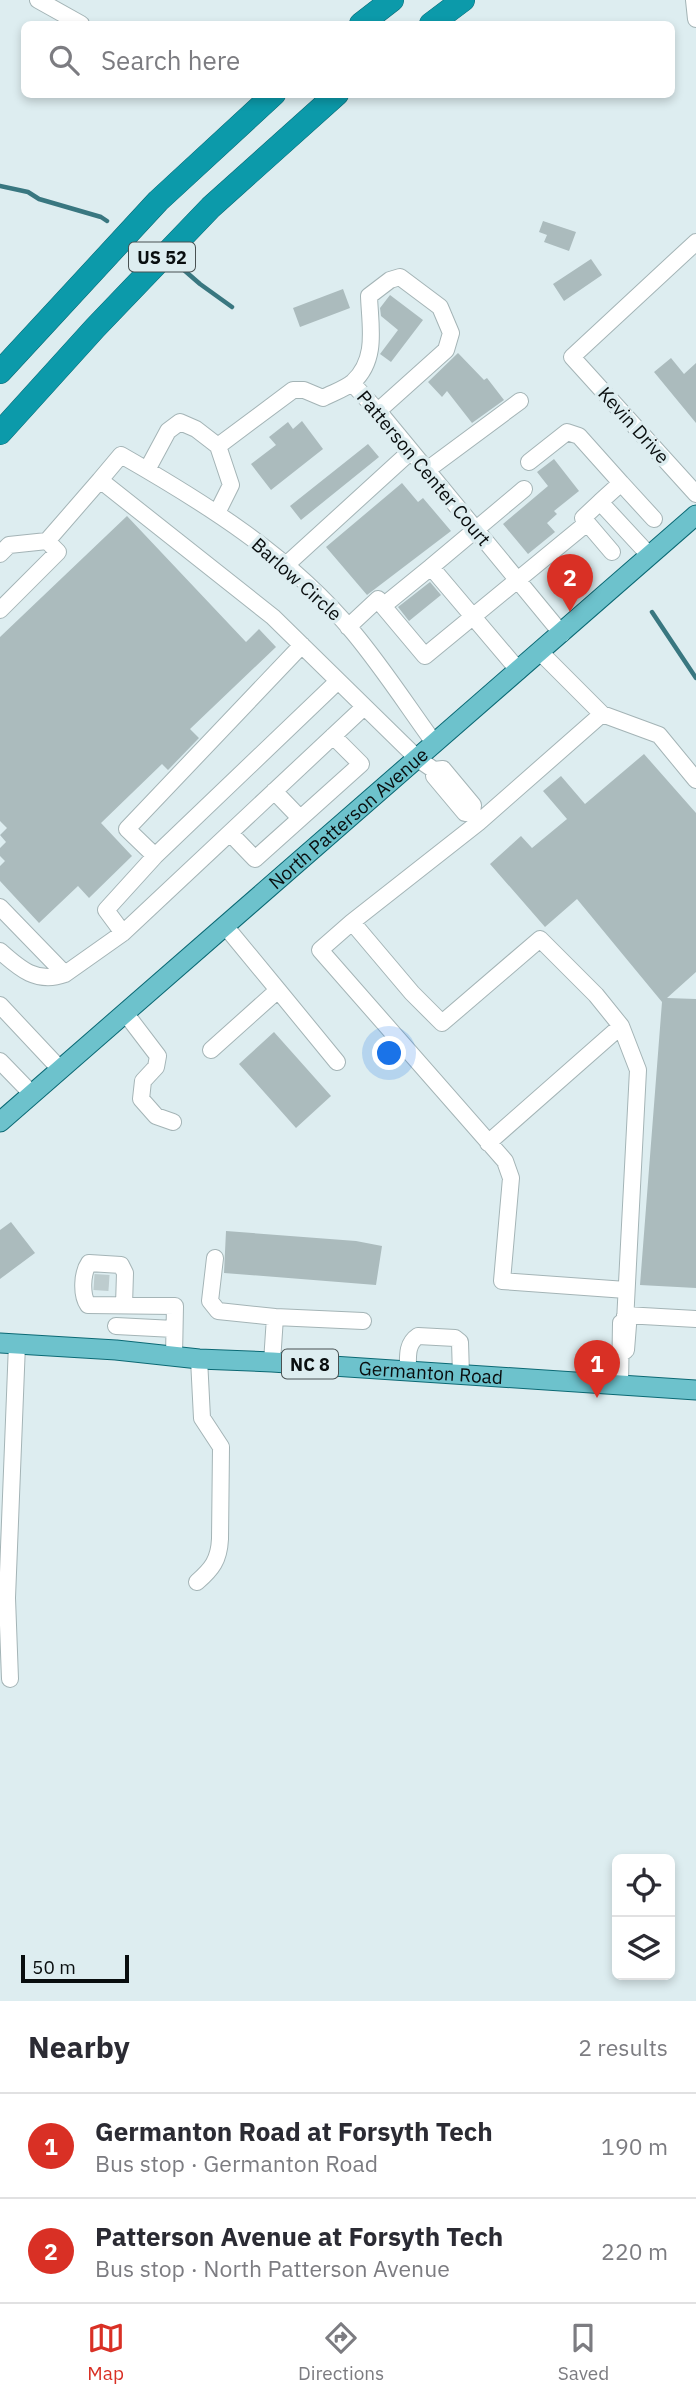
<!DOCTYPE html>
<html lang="en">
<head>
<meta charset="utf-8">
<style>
	:root { --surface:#fff; --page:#f7f7f7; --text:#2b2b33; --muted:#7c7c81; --line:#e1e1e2; --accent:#d93025 }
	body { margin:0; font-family:"IBM Plex Sans",sans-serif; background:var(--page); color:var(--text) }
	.controls { position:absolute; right:21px; bottom:21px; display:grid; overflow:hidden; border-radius:10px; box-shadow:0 4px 10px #0003 }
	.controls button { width:63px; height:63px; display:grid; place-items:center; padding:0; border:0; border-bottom:2px solid var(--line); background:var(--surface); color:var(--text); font:35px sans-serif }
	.scale { position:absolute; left:21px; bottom:18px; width:108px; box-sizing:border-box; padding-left:7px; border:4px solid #090e0f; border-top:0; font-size:19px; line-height:24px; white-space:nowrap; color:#090e0f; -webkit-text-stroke:5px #ddedf0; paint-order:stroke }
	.you { position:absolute; left:390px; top:1054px; width:24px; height:24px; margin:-18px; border:5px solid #fff; border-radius:50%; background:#1a73e8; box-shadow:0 0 0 10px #1a73e833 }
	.badge { display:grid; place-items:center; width:46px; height:46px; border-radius:50%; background:var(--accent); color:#fff; font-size:23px; font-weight:700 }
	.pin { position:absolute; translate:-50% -58px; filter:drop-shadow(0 2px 4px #0008) }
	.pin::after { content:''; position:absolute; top:37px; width:24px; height:21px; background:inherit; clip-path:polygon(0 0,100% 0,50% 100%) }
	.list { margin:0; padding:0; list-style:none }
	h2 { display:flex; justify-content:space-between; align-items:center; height:91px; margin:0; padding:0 28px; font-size:30px }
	h2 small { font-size:23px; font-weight:400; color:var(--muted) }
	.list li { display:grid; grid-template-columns:46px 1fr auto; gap:21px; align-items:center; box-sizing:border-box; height:105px; padding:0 28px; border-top:2px solid var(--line) }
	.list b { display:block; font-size:26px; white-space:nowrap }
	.list p { margin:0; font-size:23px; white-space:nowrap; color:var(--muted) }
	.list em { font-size:23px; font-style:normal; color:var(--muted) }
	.icon { flex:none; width:38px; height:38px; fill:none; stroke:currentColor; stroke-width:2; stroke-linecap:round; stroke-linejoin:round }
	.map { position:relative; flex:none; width:696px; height:2001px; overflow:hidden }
	.search { position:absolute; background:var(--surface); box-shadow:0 4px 10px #0003; left:21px; right:21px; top:21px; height:77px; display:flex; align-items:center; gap:18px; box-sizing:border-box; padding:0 24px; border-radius:10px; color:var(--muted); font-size:26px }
	.sheet { height:301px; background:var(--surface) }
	nav { display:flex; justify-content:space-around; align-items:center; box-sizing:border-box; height:98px; border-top:2px solid var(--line); background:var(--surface); font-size:19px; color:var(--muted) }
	nav a { display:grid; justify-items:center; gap:4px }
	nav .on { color:var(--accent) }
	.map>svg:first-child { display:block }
</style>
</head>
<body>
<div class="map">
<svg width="696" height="2001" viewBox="0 0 696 2001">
	<rect width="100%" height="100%" fill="#ddedf0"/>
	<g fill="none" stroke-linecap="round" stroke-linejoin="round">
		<path stroke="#397780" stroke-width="4.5" d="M0 186 28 192 39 199 101 217 107 221
			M177 264 200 284 232 307
			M652 612 696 678"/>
	</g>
	<path fill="#abbbbd" d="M543 221 576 232 569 251 544 242 547 235 539 232Z
		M591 259 602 275 564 301 553 284Z
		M343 289 350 308 300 327 293 308Z
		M390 295 423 320 391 362 380 354 398 330 381 316 380 308Z
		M458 353 484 380 487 378 504 400 472 423 447 391 442 397 428 382Z
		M671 358 684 374 696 363V423L654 372Z
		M302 421 323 449 271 490 251 464 276 445 269 437 288 422 293 429Z
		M368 444 379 457 301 520 290 506Z
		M554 459 579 491 554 511 557 514 547 523 555 532 528 554 503 524 548 486 537 472Z
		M402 483 418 502 423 498 451 531 367 595 326 547Z
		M127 516 246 642 259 629 276 647 190 729 199 738 168 770 162 764 101 823 132 856 89 898 78 886 39 923 0 881V866L5 861 0 856V848L6 842 0 835 7 828 0 821V637Z
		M430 582 441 595 409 621 398 607Z
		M644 754 696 813V972L667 998 696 999V1288L640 1285 662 1002 577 899 545 927 490 864 521 836 532 848 567 819 543 791 561 776 585 804Z
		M274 1032 331 1096 296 1128 239 1064Z
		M11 1222 35 1253 0 1279V1230Z
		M226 1231 356 1241 382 1246 376 1285 224 1273Z"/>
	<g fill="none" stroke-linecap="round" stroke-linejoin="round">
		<path stroke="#bdccce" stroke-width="16" stroke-dasharray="16 8" stroke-linecap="butt" d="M94 1282 109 1283"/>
		<defs>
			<path id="minor" d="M38 0 81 24
				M694 0 696 19
				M696 242 572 357 696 494
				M352 383 384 418 562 634
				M529 462 567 432 579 436 621 483
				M147 470 168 431 180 422 196 429 218 446
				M427 470 520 401
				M600 502 621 483 654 519
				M217 513 231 485 218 446 293 390H304L323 398C332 393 345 389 353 382 378 359 370 326 369 296L390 280 400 277 440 307 451 333 446 350 378 411
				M612 552 583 518 600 502 650 556
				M0 554 9 545 47 541 100 480
				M286 565 411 451
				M431 567 383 606 425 656 587 523
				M0 610 58 552 47 541
				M348 627 378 599 383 606
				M302 645 127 829 155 856 338 681
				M519 671 431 567 524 489
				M602 714 659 735 696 780
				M434 770V776L465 813H472L473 805 443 769 434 770 418 759 273 617 100 480 121 455C205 503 290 556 353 632 383 668 408 707 435 744
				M274 791 300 818
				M472 813 478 823 352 922 320 950 505 1161 511 1178 502 1281 626 1290
				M478 823 602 714 540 652
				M230 833 255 859 361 764 333 736
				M0 907 65 974
				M352 922 412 993 442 1023 540 939 596 995 621 1026 638 1070 625 1322
				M123 933 106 910 155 856
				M0 951C20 969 37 984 65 974L123 933 363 708
				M278 990 337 1062
				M0 1005 61 1070
				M126 1014 158 1056 156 1067 143 1081 141 1099 156 1116 173 1122
				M211 1050 278 990 226 927
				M0 1061 32 1094
				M488 1143 621 1026
				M215 1258 210 1301 218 1311 275 1317
				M124 1305 125 1273 121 1265 89 1263C82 1273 81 1295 88 1305L175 1306 174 1356
				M625 1315 696 1319
				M116 1326 174 1329
				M272 1362 275 1317 363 1321
				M408 1371C408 1357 406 1344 418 1336L455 1338 460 1342 461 1375
				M620 1385 621 1323 625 1322 628 1325 626 1350 622 1353
				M197 1582C212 1569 219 1560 220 1539L221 1447 202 1418 199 1359
				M10 1679 7 1598 17 1344"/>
			<g id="major">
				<path id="s1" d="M0 1122 696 515"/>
				<path id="s2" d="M0 1343 116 1350 199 1359 272 1362 696 1390"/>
			</g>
			<path id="highway" d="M361 24 392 0
				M431 24 463 0
				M0 372 158 201 274 94
				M0 433 95 328 211 207 337 94"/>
		</defs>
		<use href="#minor" stroke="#a4b4b6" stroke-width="18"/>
		<use href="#major" stroke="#0b6974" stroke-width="21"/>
		<use href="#highway" stroke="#0b6974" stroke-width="24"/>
		<use href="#minor" stroke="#fff" stroke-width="16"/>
		<use href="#major" stroke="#6dc2cc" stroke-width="19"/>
		<use href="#highway" stroke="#0c9aaa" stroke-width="23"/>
	</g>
	<g text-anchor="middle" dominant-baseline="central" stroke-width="7" stroke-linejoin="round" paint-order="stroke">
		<g fill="#ddedf0" stroke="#495152" stroke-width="2">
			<rect x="129" y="242.5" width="66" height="29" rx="5"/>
			<rect x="282" y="1349.5" width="56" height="29" rx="5"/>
		</g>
		<g font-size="18" font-weight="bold" fill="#090e0f">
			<text x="162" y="257">US 52</text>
			<text x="310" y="1364">NC 8</text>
		</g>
		<g font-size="19" fill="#090e0f" stroke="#ddedf0">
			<text transform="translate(634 425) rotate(48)">Kevin Drive</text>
			<text transform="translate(424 468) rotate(50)">Patterson Center Court</text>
			<text transform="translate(297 579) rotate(42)">Barlow Circle</text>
			<text stroke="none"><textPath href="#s1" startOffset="462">North Patterson Avenue</textPath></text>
			<text stroke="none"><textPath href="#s2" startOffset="432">Germanton Road</textPath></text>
		</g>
	</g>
</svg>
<div class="controls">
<button><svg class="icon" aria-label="locate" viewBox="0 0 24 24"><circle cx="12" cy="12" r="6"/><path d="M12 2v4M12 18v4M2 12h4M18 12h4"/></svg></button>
<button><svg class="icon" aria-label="layers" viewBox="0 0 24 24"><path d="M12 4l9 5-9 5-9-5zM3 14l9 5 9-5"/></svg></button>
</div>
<div class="scale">50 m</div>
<div class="you"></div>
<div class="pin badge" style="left:597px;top:1398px">1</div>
<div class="pin badge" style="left:570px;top:612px">2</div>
<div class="search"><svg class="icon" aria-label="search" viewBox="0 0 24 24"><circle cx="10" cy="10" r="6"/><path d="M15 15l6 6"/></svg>Search here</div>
</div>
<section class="sheet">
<h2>Nearby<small>2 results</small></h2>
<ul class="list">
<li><span class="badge">1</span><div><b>Germanton Road at Forsyth Tech</b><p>Bus stop · Germanton Road</p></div><em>190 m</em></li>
<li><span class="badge">2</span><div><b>Patterson Avenue at Forsyth Tech</b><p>Bus stop · North Patterson Avenue</p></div><em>220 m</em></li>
</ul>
</section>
<nav>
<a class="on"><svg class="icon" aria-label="map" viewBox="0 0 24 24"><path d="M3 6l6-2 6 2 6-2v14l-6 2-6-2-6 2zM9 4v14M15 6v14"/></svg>Map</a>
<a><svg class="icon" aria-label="directions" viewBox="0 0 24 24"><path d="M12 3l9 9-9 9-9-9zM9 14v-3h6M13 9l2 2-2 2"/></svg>Directions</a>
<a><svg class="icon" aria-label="saved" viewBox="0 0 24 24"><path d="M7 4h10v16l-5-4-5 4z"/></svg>Saved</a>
</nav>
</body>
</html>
